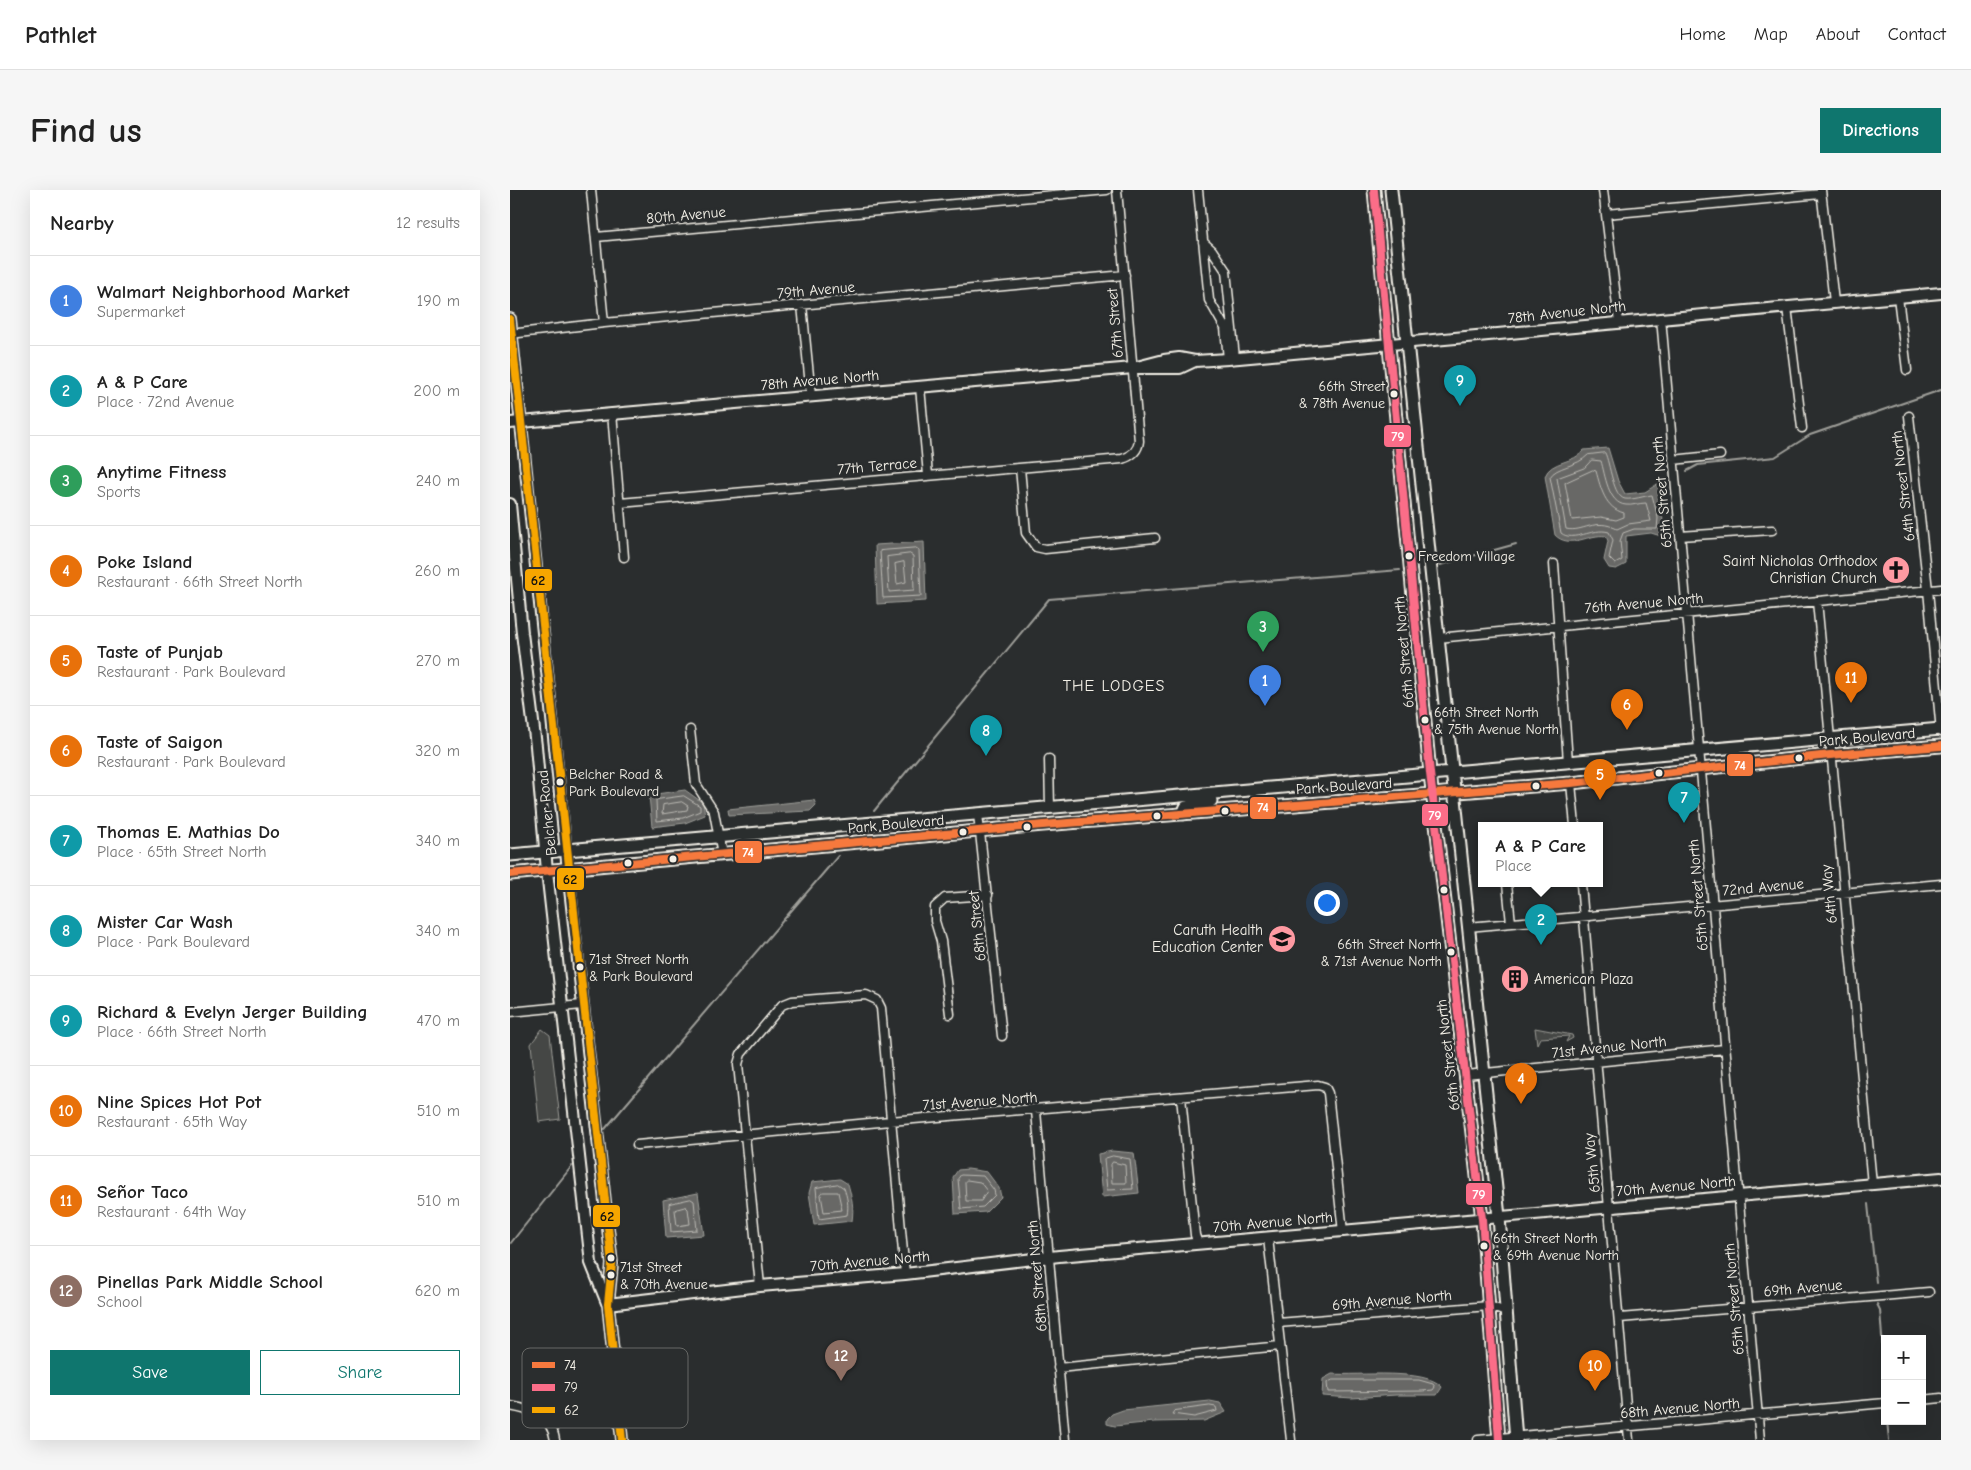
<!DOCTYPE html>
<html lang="en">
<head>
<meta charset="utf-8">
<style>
	:root { --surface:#fff; --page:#f6f6f6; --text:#222; --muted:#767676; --line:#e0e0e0; --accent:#0f766e }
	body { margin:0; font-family:"Comic Neue",sans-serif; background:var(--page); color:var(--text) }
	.controls { position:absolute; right:15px; bottom:15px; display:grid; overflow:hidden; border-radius:0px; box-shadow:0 5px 20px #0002 }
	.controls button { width:45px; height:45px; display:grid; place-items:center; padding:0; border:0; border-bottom:1px solid var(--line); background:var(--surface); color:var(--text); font:25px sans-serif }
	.you { position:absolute; left:816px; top:712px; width:18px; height:18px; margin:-12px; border:4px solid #fff; border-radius:50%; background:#1a73e8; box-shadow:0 0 0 8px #1a73e833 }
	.badge { display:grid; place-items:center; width:32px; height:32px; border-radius:50%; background:var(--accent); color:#fff; font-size:16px; font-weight:700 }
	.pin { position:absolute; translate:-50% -41px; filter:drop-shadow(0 1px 2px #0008) }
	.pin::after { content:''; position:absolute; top:26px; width:18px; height:15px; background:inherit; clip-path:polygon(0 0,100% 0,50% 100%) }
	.popup { position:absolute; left:968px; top:632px; width:125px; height:65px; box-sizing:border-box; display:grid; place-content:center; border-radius:0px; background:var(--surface); filter:drop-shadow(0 1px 4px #0005); font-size:16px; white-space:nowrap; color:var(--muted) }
	.popup b { font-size:19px; color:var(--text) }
	.popup::after { content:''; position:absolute; left:50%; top:100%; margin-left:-10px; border:10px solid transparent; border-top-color:var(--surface) }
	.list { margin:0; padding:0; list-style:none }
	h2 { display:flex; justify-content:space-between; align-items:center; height:65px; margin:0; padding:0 20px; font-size:21px }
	h2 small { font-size:16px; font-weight:400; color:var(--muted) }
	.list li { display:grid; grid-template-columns:32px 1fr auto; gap:15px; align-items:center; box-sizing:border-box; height:90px; padding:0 20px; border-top:1px solid var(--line) }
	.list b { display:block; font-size:19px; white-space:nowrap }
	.list p { margin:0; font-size:16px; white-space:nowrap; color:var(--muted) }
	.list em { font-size:16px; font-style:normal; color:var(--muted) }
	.actions { display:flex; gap:10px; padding:15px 20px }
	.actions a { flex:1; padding:11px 0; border:1px solid var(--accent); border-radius:0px; text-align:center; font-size:18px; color:var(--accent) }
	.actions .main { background:var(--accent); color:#fff }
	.map { position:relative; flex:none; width:1431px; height:1250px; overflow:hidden; border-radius:0px }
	header { display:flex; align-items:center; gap:30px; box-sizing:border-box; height:70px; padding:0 25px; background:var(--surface); border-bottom:1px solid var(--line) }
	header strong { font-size:24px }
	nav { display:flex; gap:28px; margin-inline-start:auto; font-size:18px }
	.intro { display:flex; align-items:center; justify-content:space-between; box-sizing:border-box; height:120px; padding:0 30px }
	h1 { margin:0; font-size:35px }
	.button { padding:12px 22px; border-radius:0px; background:var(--accent); color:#fff; font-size:18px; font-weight:700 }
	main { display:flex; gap:30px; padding:0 30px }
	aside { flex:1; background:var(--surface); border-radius:0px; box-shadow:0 5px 20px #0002 }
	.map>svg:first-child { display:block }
</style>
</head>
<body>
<header>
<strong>Pathlet</strong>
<nav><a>Home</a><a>Map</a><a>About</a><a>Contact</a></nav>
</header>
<div class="intro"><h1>Find us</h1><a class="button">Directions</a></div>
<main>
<aside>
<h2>Nearby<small>12 results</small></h2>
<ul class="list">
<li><span class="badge" style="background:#3f7fe0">1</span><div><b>Walmart Neighborhood Market</b><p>Supermarket</p></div><em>190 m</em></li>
<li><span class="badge" style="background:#0f9aa8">2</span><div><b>A &amp; P Care</b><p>Place · 72nd Avenue</p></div><em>200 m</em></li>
<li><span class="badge" style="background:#2e9e5b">3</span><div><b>Anytime Fitness</b><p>Sports</p></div><em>240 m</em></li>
<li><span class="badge" style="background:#e8710a">4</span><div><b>Poke Island</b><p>Restaurant · 66th Street North</p></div><em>260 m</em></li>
<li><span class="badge" style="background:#e8710a">5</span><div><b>Taste of Punjab</b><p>Restaurant · Park Boulevard</p></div><em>270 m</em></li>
<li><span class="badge" style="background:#e8710a">6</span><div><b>Taste of Saigon</b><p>Restaurant · Park Boulevard</p></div><em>320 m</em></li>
<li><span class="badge" style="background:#0f9aa8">7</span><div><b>Thomas E. Mathias Do</b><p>Place · 65th Street North</p></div><em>340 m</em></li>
<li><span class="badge" style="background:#0f9aa8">8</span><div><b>Mister Car Wash</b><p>Place · Park Boulevard</p></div><em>340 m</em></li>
<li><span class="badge" style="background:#0f9aa8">9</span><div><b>Richard &amp; Evelyn Jerger Building</b><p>Place · 66th Street North</p></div><em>470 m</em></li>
<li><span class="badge" style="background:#e8710a">10</span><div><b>Nine Spices Hot Pot</b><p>Restaurant · 65th Way</p></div><em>510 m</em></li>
<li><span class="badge" style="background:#e8710a">11</span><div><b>Señor Taco</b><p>Restaurant · 64th Way</p></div><em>510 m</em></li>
<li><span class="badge" style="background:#8d6e63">12</span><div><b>Pinellas Park Middle School</b><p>School</p></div><em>620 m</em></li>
</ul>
<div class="actions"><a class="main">Save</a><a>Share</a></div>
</aside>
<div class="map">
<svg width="1431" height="1250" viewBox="0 0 1431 1250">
	<rect width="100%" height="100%" fill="#2a2d2e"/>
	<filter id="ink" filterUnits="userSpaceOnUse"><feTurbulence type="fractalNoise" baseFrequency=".02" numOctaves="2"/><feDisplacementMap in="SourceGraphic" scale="10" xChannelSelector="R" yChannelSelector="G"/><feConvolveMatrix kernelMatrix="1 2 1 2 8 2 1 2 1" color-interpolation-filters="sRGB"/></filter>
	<g filter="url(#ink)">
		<path fill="#444645" stroke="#9c9c96" d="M1025 838 1062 845 1063 848 1056 852 1059 846 1030 848 1027 854Z
			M32 839 40 845 50 929 29 932 21 854Z"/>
		<path fill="#676866" stroke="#9f9f9a" d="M1098 258 1108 291 1115 304 1135 302 1149 293 1153 304 1149 306C1147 319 1158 335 1154 347L1141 343 1116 346V374L1106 379 1099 378 1094 370 1098 351 1096 346C1079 343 1060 360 1045 345L1035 286C1041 270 1064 274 1074 260Z
			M414 352 416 411 367 414 365 355Z
			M175 600 193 613 195 625 175 633 142 637 139 605Z
			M304 610 306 615 300 621 219 625 218 619Z
			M602 961 624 963 629 1003 592 1007 588 964Z
			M458 979 477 982 489 998 491 1007 476 1022 445 1024 443 987 448 980Z
			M330 989 338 994C342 1008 344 1017 342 1031L304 1035 299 1003 302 992Z
			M188 1003 194 1045 156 1048 153 1010Z
			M822 1184C848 1186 916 1178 932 1197L927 1205H886L842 1208 812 1206 813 1189Z
			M700 1211 710 1213 716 1222 694 1231 644 1232 605 1236 597 1234V1229L602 1224 613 1220Z"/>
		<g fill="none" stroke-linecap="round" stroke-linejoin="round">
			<path stroke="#bcbab4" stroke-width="1" d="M1095 263C1100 273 1103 307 1115 309 1123 310 1134 306 1142 305L1148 328 1147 339H1124L1113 343 1110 351 1112 370 1105 374 1099 368 1103 350 1099 342C1083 337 1063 353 1051 343L1040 287C1046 276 1067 277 1078 265Z
				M1082 270 1091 271C1095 284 1098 314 1116 315 1122 316 1129 313 1136 313L1141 331 1118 334 1107 339C1085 327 1073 343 1056 339L1047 288 1074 278Z
				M1083 280 1086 281C1091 299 1095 318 1114 323V327L1106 330 1091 327 1062 330 1055 293Z
				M406 358 409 360 411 406 373 408 370 361Z
				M400 364 403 366 404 400 379 402 377 367Z
				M394 372 396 392 387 394 385 374Z
				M174 606 190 616V621L173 628 147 631 146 610Z
				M172 612 178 616 177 620 152 624 153 615Z
				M603 966 620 969 623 999 597 1000 594 969Z
				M603 972 615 975 616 993H602L601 975Z
				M451 985 473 986 484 1000 485 1005 473 1017 451 1019 448 989Z
				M457 990 470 992 477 1001 471 1011H456L455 992Z
				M328 994 334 998C337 1007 339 1015 337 1025L309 1029 306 998Z
				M313 1002H328L332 1020 314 1022 311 1005Z
				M181 1009 184 1011 187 1040 161 1042 159 1014Z
				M176 1017 178 1019 180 1034 167 1036 165 1020Z
				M823 1190H909L923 1194 925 1197 923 1200 912 1201 818 1202 817 1193Z
				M700 1216 706 1217 707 1221 684 1227 662 1224 664 1221Z"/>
			<path stroke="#9f9f9a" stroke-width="2" d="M1177 281 1188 275 1265 267 1300 245 1431 200
				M930 375 1006 354
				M364 621 539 409 890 380
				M95 939 328 666
				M1358 1014 1366 1092
				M0 1054 62 976
				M1367 1114 1370 1120 1375 1187
				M1377 1231 1379 1250"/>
			<defs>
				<path id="street" d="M81 0 94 133
					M688 0 699 110 715 138 718 169
					M1093 0 1109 132
					M1311 0 1324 112
					M1096 24 1311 4
					M86 47 597 0
					M693 52 702 60 716 81 725 168
					M1388 107 1397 180
					M292 115 301 206
					M1277 117 1292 238
					M1151 128 1250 1250
					M0 144 94 133 615 85
					M410 197 418 285
					M102 223 114 367
					M1399 226 1418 400 1431 542
					M1163 270 1210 265
					M510 278 516 343 526 357 535 359 645 348
					M110 313 612 269C622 266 628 261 629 251L607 0
					M1170 346 1262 340
					M1044 374 1058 572
					M1307 411 1362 994
					M928 448 1431 399
					M180 540 186 594 204 622 212 665
					M539 569 540 618
					M1061 593 1065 636
					M468 624 492 846
					M997 694 1001 733
					M1071 694 1119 1250
					M958 737 1431 694
					M0 822 72 815
					M440 824 431 751 425 731V717L435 708 478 705
					M956 885 1215 859
					M671 907 685 1045 688 1054
					M526 921 555 1250
					M127 955 380 931 808 895 815 897 818 903 833 1042
					M758 1048 781 1250
					M250 1096 228 874 231 864 272 815 282 811 356 805 367 810 371 818 395 1084
					M1110 1128 1419 1102
					M768 1133 979 1116 996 1122
					M548 1178 770 1156
					M1412 1210 1431 1208
					M0 1216C22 1220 41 1225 45 1250
					M968 1250 1375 1213"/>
				<path id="secondary" d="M0 129 59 690 102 1074 98 1114 112 1250
					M623 178 654 170 669 168 685 171 718 169 1431 103
					M0 233 623 178H670L685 171
					M0 314 12 443 26 556 37 681 81 1073 97 1113
					M98 1114 250 1096 395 1084 549 1066 1431 988"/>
				<path id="primary" d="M864 0 920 583 972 1029 989 1250
					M881 0 989 1027 1006 1250
					M673 624 676 617 701 611
					M0 665 1431 539
					M0 684 533 635 1061 593 1320 565 1431 556"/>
			</defs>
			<use href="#street" stroke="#f4f1e8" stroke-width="11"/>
			<use href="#secondary" stroke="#f4f1e8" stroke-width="14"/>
			<use href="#primary" stroke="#f4f1e8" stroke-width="15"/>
			<use href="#street" stroke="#2a2d2e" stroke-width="8"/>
			<use href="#secondary" stroke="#2a2d2e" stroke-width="10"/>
			<use href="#primary" stroke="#2a2d2e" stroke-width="11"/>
			<defs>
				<path id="bus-1" d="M0 684 533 635 1061 593 1320 565 1431 556"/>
				<path id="bus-2" d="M864 0 920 583 972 1029 989 1250"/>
				<path id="bus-3" d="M0 129 102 1074 98 1114 112 1250"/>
			</defs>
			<use href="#bus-1" stroke="#2a2d2e" stroke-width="11"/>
			<use href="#bus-2" stroke="#2a2d2e" stroke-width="11"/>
			<use href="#bus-3" stroke="#2a2d2e" stroke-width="11"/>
			<use href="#bus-1" stroke="#f6793e" stroke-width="8"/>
			<use href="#bus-2" stroke="#fb6d88" stroke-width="8"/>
			<use href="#bus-3" stroke="#f7a600" stroke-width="8"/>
		</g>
	</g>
	<defs>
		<symbol id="church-disc" viewBox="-11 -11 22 22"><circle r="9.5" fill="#ff9aa2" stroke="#2a2d2e"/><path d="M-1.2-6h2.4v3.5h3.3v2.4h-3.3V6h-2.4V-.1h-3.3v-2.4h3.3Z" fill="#111"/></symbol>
		<symbol id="university-disc" viewBox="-11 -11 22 22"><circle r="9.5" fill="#ff9aa2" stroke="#2a2d2e"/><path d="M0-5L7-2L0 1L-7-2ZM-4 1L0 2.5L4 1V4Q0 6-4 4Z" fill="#111"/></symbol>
		<symbol id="building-disc" viewBox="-11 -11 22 22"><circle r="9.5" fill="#ff9aa2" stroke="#2a2d2e"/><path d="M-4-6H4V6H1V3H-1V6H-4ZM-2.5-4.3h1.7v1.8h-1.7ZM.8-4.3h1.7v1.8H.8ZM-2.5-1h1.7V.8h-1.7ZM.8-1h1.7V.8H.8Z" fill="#111"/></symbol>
	</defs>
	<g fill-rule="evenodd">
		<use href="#church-disc" x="1370" y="364" width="32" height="32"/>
		<use href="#university-disc" x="756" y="733" width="32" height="32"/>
		<use href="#building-disc" x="989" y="773" width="32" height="32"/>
	</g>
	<g fill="#f4f1e8" stroke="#2a2d2e" stroke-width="2">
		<circle cx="884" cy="204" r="4.5"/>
		<circle cx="899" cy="366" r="4.5"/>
		<circle cx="915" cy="530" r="4.5"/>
		<circle cx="1289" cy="568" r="4.5"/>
		<circle cx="1149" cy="583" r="4.5"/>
		<circle cx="50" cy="592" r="4.5"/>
		<circle cx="1026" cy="596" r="4.5"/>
		<circle cx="715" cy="621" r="4.5"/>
		<circle cx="647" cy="626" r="4.5"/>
		<circle cx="517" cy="637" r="4.5"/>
		<circle cx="453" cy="642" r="4.5"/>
		<circle cx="163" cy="669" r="4.5"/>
		<circle cx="118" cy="673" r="4.5"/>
		<circle cx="934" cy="700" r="4.5"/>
		<circle cx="941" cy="762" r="4.5"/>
		<circle cx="70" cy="777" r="4.5"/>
		<circle cx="974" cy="1056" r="4.5"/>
		<circle cx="101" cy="1068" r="4.5"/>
		<circle cx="101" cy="1085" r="4.5"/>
	</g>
	<g text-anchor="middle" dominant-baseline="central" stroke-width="5" stroke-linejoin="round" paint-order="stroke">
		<g font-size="14" fill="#f4f1e8" stroke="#2a2d2e" text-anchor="start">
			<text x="875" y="196" text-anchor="end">66th Street<tspan x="875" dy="17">&amp; 78th Avenue</tspan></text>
			<text x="908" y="366">Freedom Village</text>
			<text x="924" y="522">66th Street North<tspan x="924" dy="17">&amp; 75th Avenue North</tspan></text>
			<text x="59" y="584">Belcher Road &amp;<tspan x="59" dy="17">Park Boulevard</tspan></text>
			<text x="932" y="754" text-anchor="end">66th Street North<tspan x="932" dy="17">&amp; 71st Avenue North</tspan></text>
			<text x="79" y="769">71st Street North<tspan x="79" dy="17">&amp; Park Boulevard</tspan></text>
			<text x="983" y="1048">66th Street North<tspan x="983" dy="17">&amp; 69th Avenue North</tspan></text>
			<text x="110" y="1077">71st Street<tspan x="110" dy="17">&amp; 70th Avenue</tspan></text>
		</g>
		<g font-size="15" fill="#f4f1e8" stroke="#2a2d2e">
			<text transform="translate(176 25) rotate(-5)">80th Avenue</text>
			<text transform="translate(306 100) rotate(-5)">79th Avenue</text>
			<text transform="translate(1057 122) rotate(-6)">78th Avenue North</text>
			<text transform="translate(605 133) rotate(-95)">67th Street</text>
			<text transform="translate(310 190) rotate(-5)">78th Avenue North</text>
			<text transform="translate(367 276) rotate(-5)">77th Terrace</text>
			<text transform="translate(1393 296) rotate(-97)">64th Street North</text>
			<text transform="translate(1152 302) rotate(-95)">65th Street North</text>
			<text transform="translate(1134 413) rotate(-5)">76th Avenue North</text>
			<text transform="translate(894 462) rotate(-95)">66th Street North</text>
			<text transform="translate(1357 547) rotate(-5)">Park Boulevard</text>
			<text transform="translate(834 596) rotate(-4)">Park Boulevard</text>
			<text transform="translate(37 623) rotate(-96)">Belcher Road</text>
			<text transform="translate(386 634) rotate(-5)">Park Boulevard</text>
			<text transform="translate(1253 697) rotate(-5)">72nd Avenue</text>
			<text transform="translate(1319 704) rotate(-96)">64th Way</text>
			<text transform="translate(1188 705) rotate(-95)">65th Street North</text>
			<text transform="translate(467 736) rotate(-96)">68th Street</text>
			<text transform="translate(1099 857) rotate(-6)">71st Avenue North</text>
			<text transform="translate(938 865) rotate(-97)">66th Street North</text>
			<text transform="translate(470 911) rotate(-4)">71st Avenue North</text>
			<text transform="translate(1082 973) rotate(-96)">65th Way</text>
			<text transform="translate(1166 996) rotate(-5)">70th Avenue North</text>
			<text transform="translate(763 1032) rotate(-5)">70th Avenue North</text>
			<text transform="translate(360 1071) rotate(-5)">70th Avenue North</text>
			<text transform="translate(527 1086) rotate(-95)">68th Street North</text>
			<text transform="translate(1293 1098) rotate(-5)">69th Avenue</text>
			<text transform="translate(1224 1109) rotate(-95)">65th Street North</text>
			<text transform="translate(882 1110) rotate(-5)">69th Avenue North</text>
			<text transform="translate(1170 1218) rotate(-5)">68th Avenue North</text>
		</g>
		<g font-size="15" fill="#f4f1e8" stroke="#2a2d2e" text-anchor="end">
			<text x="1367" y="371">Saint Nicholas Orthodox<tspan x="1367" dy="17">Christian Church</tspan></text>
			<text x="753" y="740">Caruth Health<tspan x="753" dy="17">Education Center</tspan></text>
			<text x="1024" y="789" text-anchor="start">American Plaza</text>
		</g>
		<g font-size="16" letter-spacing="1" fill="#f4f1e8" stroke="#2a2d2e">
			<text x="604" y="496">THE LODGES</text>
		</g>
	</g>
	<rect x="12" y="1158" width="166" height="80" rx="8" fill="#2a2d2e" stroke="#676866" stroke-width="1"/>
	<rect x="22" y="1172" width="23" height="6" fill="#f6793e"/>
	<rect x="22" y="1194" width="23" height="7" fill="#fb6d88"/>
	<rect x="22" y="1217" width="23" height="6" fill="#f7a600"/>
	<g font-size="14" fill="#f4f1e8">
		<text x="54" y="1180">74</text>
		<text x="54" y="1202">79</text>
		<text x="54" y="1225">62</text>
	</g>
	<g stroke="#2a2d2e" stroke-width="2">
		<rect x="873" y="234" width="29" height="24" rx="5" fill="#fb6d88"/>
		<rect x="14" y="378" width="29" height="24" rx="5" fill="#f7a600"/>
		<rect x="1216" y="563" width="28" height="24" rx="5" fill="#f6793e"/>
		<rect x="739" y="606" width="28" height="24" rx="5" fill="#f6793e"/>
		<rect x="911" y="613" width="28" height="24" rx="5" fill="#fb6d88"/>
		<rect x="224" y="650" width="29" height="24" rx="5" fill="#f6793e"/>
		<rect x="46" y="677" width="29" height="24" rx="5" fill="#f7a600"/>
		<rect x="955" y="992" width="28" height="24" rx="5" fill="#fb6d88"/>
		<rect x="82" y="1014" width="29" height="24" rx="5" fill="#f7a600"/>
	</g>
	<g font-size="14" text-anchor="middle" font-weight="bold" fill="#fff">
		<text x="888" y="251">79</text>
		<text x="1230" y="580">74</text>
		<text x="753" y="622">74</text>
		<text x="925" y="630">79</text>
		<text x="238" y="667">74</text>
		<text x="969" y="1009">79</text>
	</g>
	<g font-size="14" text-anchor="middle" font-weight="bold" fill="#111">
		<text x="28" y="395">62</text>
		<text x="60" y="694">62</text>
		<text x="97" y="1031">62</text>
	</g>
</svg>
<div class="controls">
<button>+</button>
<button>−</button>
</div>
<div class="you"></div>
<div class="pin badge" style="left:755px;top:516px;background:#3f7fe0">1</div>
<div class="pin badge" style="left:1031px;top:755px;background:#0f9aa8">2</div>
<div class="popup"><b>A &amp; P Care</b>Place</div>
<div class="pin badge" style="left:753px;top:462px;background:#2e9e5b">3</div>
<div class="pin badge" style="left:1011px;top:914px;background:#e8710a">4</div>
<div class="pin badge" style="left:1090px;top:610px;background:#e8710a">5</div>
<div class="pin badge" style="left:1117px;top:540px;background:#e8710a">6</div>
<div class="pin badge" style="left:1174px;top:633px;background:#0f9aa8">7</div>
<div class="pin badge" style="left:476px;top:566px;background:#0f9aa8">8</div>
<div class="pin badge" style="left:950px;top:216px;background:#0f9aa8">9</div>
<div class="pin badge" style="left:1085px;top:1201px;background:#e8710a">10</div>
<div class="pin badge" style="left:1341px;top:513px;background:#e8710a">11</div>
<div class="pin badge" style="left:331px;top:1191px;background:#8d6e63">12</div>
</div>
</main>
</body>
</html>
